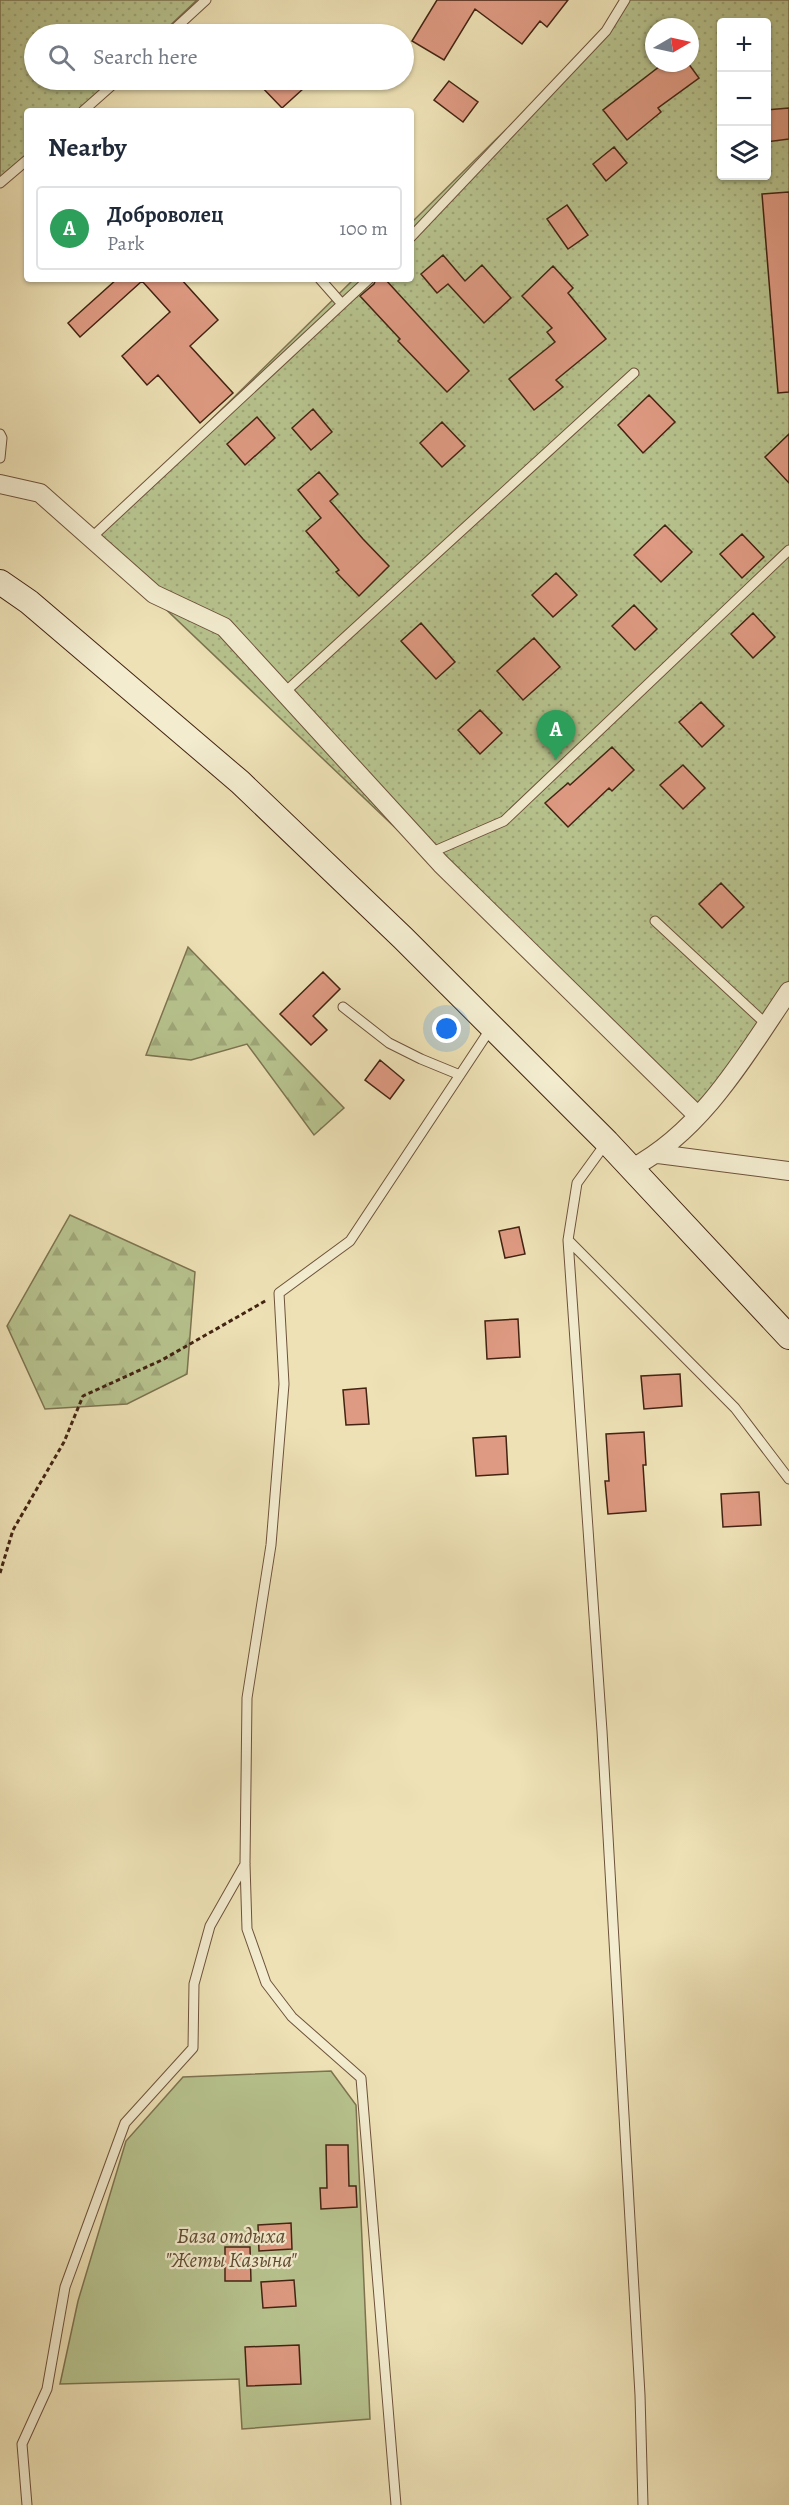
<!DOCTYPE html>
<html lang="en">
<head>
<meta charset="utf-8">
<style>
	:root { --surface:#fff; --page:#f2f2f3; --text:#1f2937; --muted:#747a83; --line:#e0e1e3; --accent:#8f2418 }
	body { margin:0; font-family:Alegreya,serif; background:var(--page); color:var(--text) }
	.controls { position:absolute; right:18px; top:18px; display:grid; overflow:hidden; border-radius:6px; box-shadow:0 2px 4px #0004 }
	.controls button { width:54px; height:54px; display:grid; place-items:center; padding:0; border:0; border-bottom:2px solid var(--line); background:var(--surface); color:var(--text); font:30px sans-serif }
	.compass { position:absolute; left:645px; top:18px; width:54px; height:54px; border-radius:50%; background:var(--surface); box-shadow:0 2px 4px #0004; rotate:81deg }
	.you { position:absolute; left:447px; top:1029px; width:21px; height:21px; margin:-15px; border:4px solid #fff; border-radius:50%; background:#1a73e8; box-shadow:0 0 0 9px #1a73e833 }
	.badge { display:grid; place-items:center; width:39px; height:39px; border-radius:50%; background:var(--accent); color:#fff; font-size:20px; font-weight:700 }
	.pin { position:absolute; translate:-50% -50px; filter:drop-shadow(0 2px 3px #0008) }
	.pin::after { content:''; position:absolute; top:32px; width:21px; height:18px; background:inherit; clip-path:polygon(0 0,100% 0,50% 100%) }
	.list { margin:0; padding:0; list-style:none }
	h2 { display:flex; justify-content:space-between; align-items:center; height:78px; margin:0; padding:0 24px; font-size:26px }
	h2 small { font-size:20px; font-weight:400; color:var(--muted) }
	.list li { display:grid; grid-template-columns:39px 1fr auto; gap:18px; align-items:center; box-sizing:border-box; height:84px; margin:0 12px 12px; padding:0 12px; border:2px solid var(--line); border-radius:6px }
	.list b { display:block; font-size:22px; white-space:nowrap }
	.list p { margin:0; font-size:20px; white-space:nowrap; color:var(--muted) }
	.list em { font-size:20px; font-style:normal; color:var(--muted) }
	.icon { flex:none; width:33px; height:33px; fill:none; stroke:currentColor; stroke-width:2; stroke-linecap:round; stroke-linejoin:round }
	.map { position:relative; flex:none; width:789px; height:2505px; overflow:hidden }
	.search { position:absolute; background:var(--surface); box-shadow:0 2px 4px #0004; left:24px; top:24px; width:390px; height:66px; display:flex; align-items:center; gap:15px; box-sizing:border-box; padding:0 21px; border-radius:33px; color:var(--muted); font-size:22px }
	.panel { position:absolute; background:var(--surface); box-shadow:0 2px 4px #0004; left:24px; top:108px; width:390px; height:174px; border-radius:6px }
	.map>svg:first-child { display:block }
</style>
</head>
<body>
<div class="map">
<svg width="789" height="2505" viewBox="0 0 789 2505">
	<defs>
		<pattern id="forest-firs" width="22" height="20" patternUnits="userSpaceOnUse" patternTransform="scale(1.5)"><rect width="22" height="20" fill="#b7c38e"/><path d="M5 1l3.5 6h-7zM16 11l3.5 6h-7z" fill="#9fa779"/></pattern>
		<pattern id="garden-dots" width="8" height="8" patternUnits="userSpaceOnUse" patternTransform="scale(1.5)"><rect width="8" height="8" fill="#b7c38e"/><path d="M2 2h.1M6 6h.1" fill="none" stroke="#9fa779" stroke-width="1.8" stroke-linecap="round"/></pattern>
	</defs>
	<rect width="100%" height="100%" fill="#ede1b5"/>
	<filter id="stains"><feTurbulence type="fractalNoise" baseFrequency=".00333" numOctaves="4"/><feColorMatrix values="0 0 0 0 .2 0 0 0 0 .09 0 0 0 0 .02 0 0 0 .5 -.17"/></filter>
	<radialGradient id="worn" r=".72"><stop offset=".6" stop-color="#630" stop-opacity="0"/><stop offset="1" stop-color="#630" stop-opacity=".3"/></radialGradient>
	<path fill="#b7c38e" stroke="#7d7350" stroke-width="1.5" d="M331 2071 356 2105 370 2419 242 2429 239 2379 60 2384 78 2301 126 2141 183 2077Z"/>
	<path fill="url(#forest-firs)" stroke="#7d7350" stroke-width="1.5" d="M188 947 344 1108 314 1135 247 1044 191 1060 146 1055Z
		M70 1215 195 1272 187 1374 127 1404 45 1409 7 1326Z"/>
	<path fill="url(#garden-dots)" stroke="#7d7350" stroke-width="1.5" fill-rule="evenodd" d="M0 0H197L161 34H34V80H113L77 111H27V154L0 178Z
		M625 0H789V982L766 1024 697 1115 91 538 354 279H411V223L606 31ZM722 22H766V176H722ZM654 27H690V63H654Z"/>
	<path fill="#de9a82" stroke="#432312" stroke-width="1.5" d="M437 0H568L547 27 540 21 522 44 475 9 444 60 412 41Z
		M664 63H688L699 78 658 108 661 112 627 140 603 110Z
		M255 80H296L304 88 282 108Z
		M449 81 478 102 463 122 434 100Z
		M789 108V139L766 142V110Z
		M614 147 627 163 606 181 593 164Z
		M789 192V392L778 393 762 194Z
		M567 205 588 235 568 249 547 219Z
		M443 255 465 281 482 265 511 298 484 323 448 284 437 293 421 274Z
		M553 266 573 288 568 293 606 339 556 380 563 387 534 410 509 379 555 342 547 332 552 328 522 296Z
		M117 279H181L218 320 190 346 233 393 200 423 158 375 147 385 122 356 170 312 142 281 80 337 68 323Z
		M376 279H385L469 371 447 392 398 341 400 339 360 296 374 284Z
		M649 395 675 422 643 453 618 425Z
		M313 409 332 432 311 450 292 428Z
		M257 417 275 438 245 465 227 444Z
		M442 422 465 446 442 467 420 443Z
		M789 434V483L765 457Z
		M319 472 338 494 330 501 363 539 389 566 359 596 336 572 339 570 306 531 321 518 298 490Z
		M665 525 692 552 661 582 634 555Z
		M742 534 764 557 742 578 720 554Z
		M556 573 577 595 553 617 532 595Z
		M634 605 657 629 635 650 612 626Z
		M753 613 775 637 753 658 731 634Z
		M421 623 455 662 436 679 401 641Z
		M534 638 560 667 523 700 497 671Z
		M701 702 724 726 702 747 679 722Z
		M480 710 502 733 480 754 458 730Z
		M612 747 634 770 612 791 609 788 568 827 545 803 568 783 570 785Z
		M683 765 705 788 683 809 660 785Z
		M721 883 744 907 722 928 699 904Z
		M323 972 340 989 313 1016 327 1030 311 1045 280 1014Z
		M380 1060 404 1080 390 1099 365 1080Z
		M519 1227 525 1254 505 1258 499 1231Z
		M518 1319 520 1357 487 1359 485 1321Z
		M680 1374 682 1406 644 1409 641 1376Z
		M366 1388 369 1424 346 1425 343 1390Z
		M644 1432 646 1465H643L646 1511 608 1514 605 1481H609L606 1434Z
		M506 1436 508 1474 476 1476 473 1438Z
		M759 1492 761 1525 723 1527 721 1494Z
		M326 2145H348L349 2186H356L357 2207 321 2209 320 2188H327Z
		M291 2223 292 2249 259 2251 258 2225Z
		M225 2247H250L251 2281H225Z
		M294 2280 296 2306 263 2308 261 2282Z
		M299 2345 301 2384 247 2386 245 2347Z"/>
	<g fill="none" stroke-linecap="round" stroke-linejoin="round">
		<defs>
			<path id="service" d="M169 34 206 0
				M83 111 118 80
				M0 183 27 160
				M411 237 606 31 625 0
				M320 279 342 304
				M0 434 2 438 0 458
				M91 538 369 279
				M284 693 634 373
				M430 853 504 821 789 550
				M655 921 766 1024
				M343 1007 389 1043 421 1059 460 1075
				M606 1143 577 1183 568 1240 735 1408 789 1479
				M568 1240 602 1731 640 2395 643 2505
				M27 2505 22 2444 47 2389 65 2287 125 2123 193 2048 194 1984 210 1926 244 1866
				M396 2505 361 2078 292 2017 266 1983 247 1929 245 1864 247 1698 271 1545 284 1384 279 1293 350 1241 491 1028"/>
			<path id="minor" d="M0 484 40 493 154 594 224 627 441 864 697 1115
				M658 1154 789 1171
				M632 1168C703 1130 745 1056 789 991"/>
			<path id="secondary" d="M0 582 29 602 240 782 403 938 607 1142 789 1337"/>
		</defs>
		<use href="#service" stroke="#6e523b" stroke-width="11"/>
		<use href="#minor" stroke="#6e523b" stroke-width="20"/>
		<use href="#secondary" stroke="#432312" stroke-width="26"/>
		<path stroke="#432312" stroke-width="3" stroke-dasharray="4.5 3" stroke-linecap="butt" d="M0 1573 13 1530 64 1442 83 1396 162 1360 267 1300"/>
		<use href="#service" stroke="#f3eccf" stroke-width="9"/>
		<use href="#minor" stroke="#f3eccf" stroke-width="18"/>
		<use href="#secondary" stroke="#f3eccf" stroke-width="24"/>
	</g>
	<g text-anchor="middle" dominant-baseline="central" stroke-width="4.5" stroke-linejoin="round" paint-order="stroke">
		<g font-size="21" font-style="italic" fill="#604b31" stroke="#f3eccf">
			<text x="231" y="2236">База отдыха<tspan x="231" dy="24">"Жеты Казына"</tspan></text>
		</g>
	</g>
	<rect width="100%" height="100%" filter="url(#stains)"/>
	<rect width="100%" height="100%" fill="url(#worn)"/>
</svg>
<div class="controls">
<button>+</button>
<button>−</button>
<button><svg class="icon" aria-label="layers" viewBox="0 0 24 24"><path d="M12 4l9 5-9 5-9-5zM3 14l9 5 9-5"/></svg></button>
</div>
<svg class="compass" viewBox="-18 -18 36 36"><path d="M0-13l5 13h-10z" fill="#e53935"/><path d="M0 13l5-13h-10z" fill="#747a83"/></svg>
<div class="you"></div>
<div class="pin badge" style="left:556px;top:760px;background:#2e9e5b">A</div>
<div class="search"><svg class="icon" aria-label="search" viewBox="0 0 24 24"><circle cx="10" cy="10" r="6"/><path d="M15 15l6 6"/></svg>Search here</div>
<section class="panel">
<h2>Nearby<small></small></h2>
<ul class="list">
<li><span class="badge" style="background:#2e9e5b">A</span><div><b>Доброволец</b><p>Park</p></div><em>100 m</em></li>
</ul>
</section>
</div>
</body>
</html>
